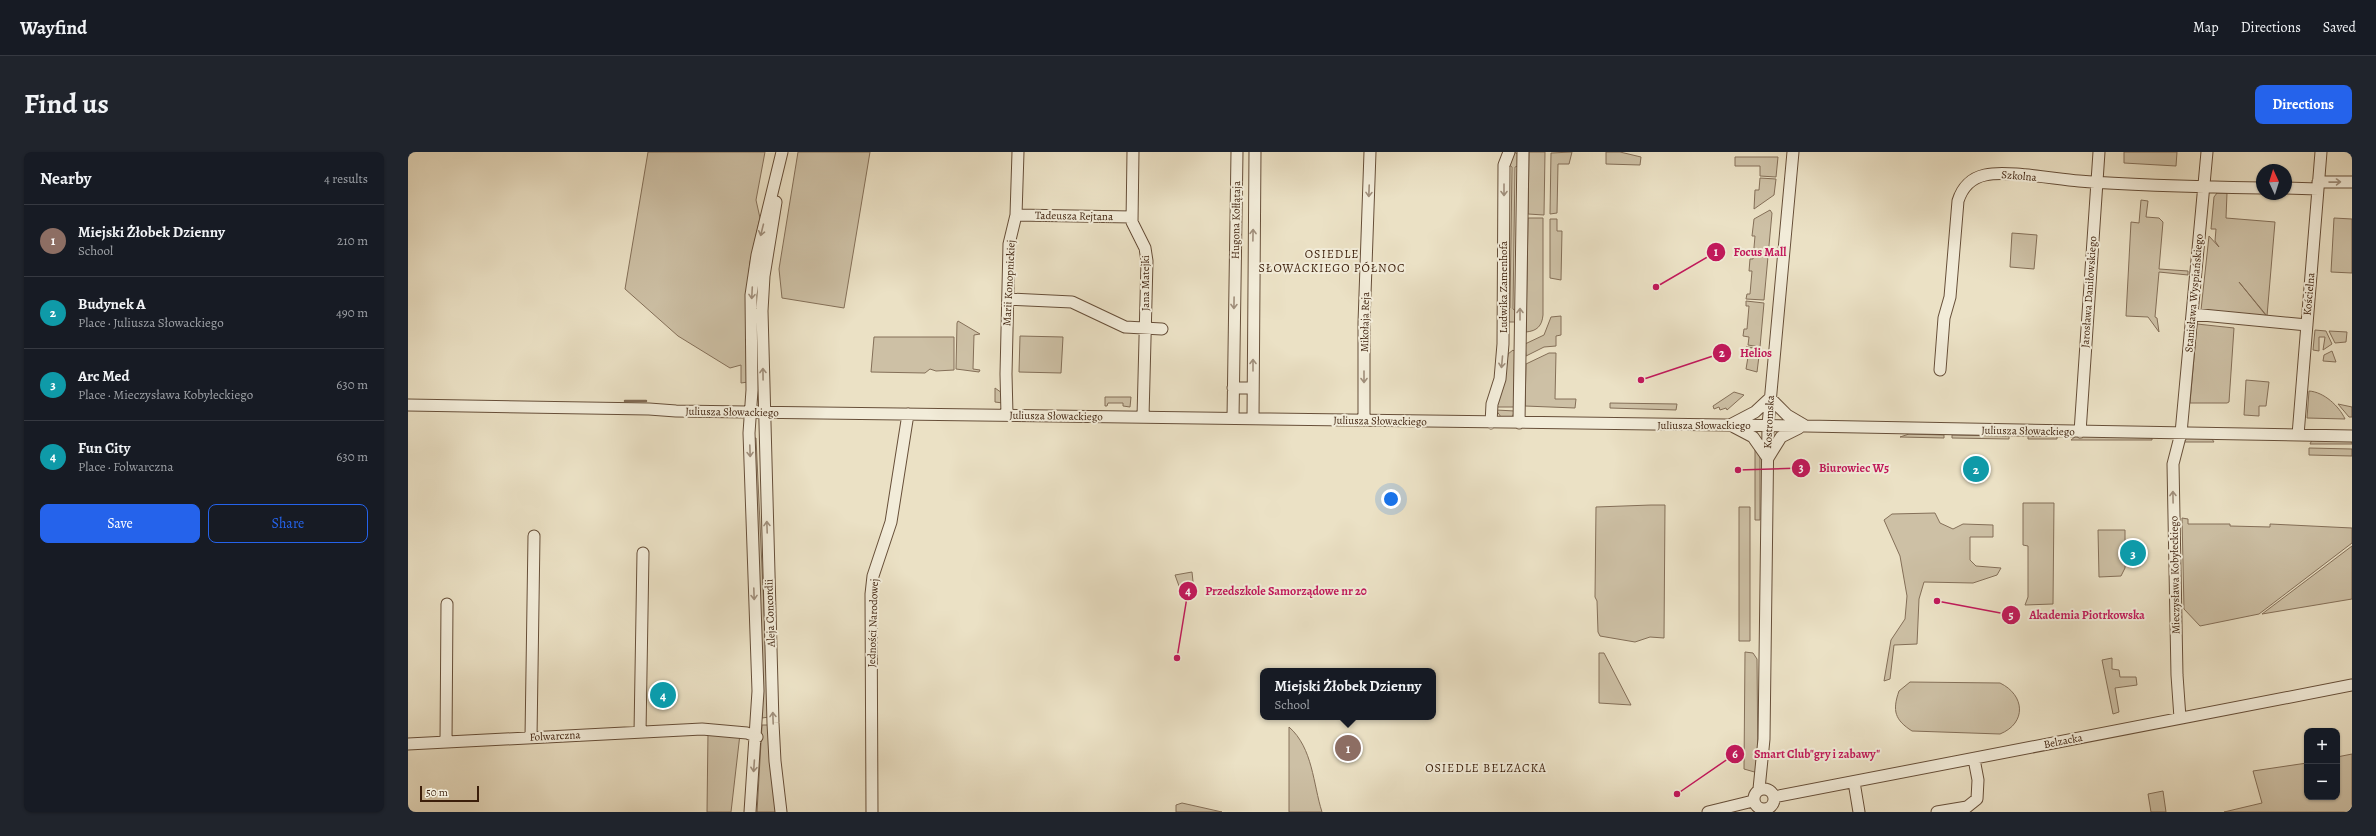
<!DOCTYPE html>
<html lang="en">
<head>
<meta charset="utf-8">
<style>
	:root { --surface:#171b24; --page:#20242c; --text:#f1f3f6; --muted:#9ea1a6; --line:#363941; --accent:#2563eb }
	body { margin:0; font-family:Alegreya,serif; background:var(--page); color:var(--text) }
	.controls { position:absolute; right:12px; bottom:12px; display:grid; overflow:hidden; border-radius:8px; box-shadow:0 1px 3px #0004 }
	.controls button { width:36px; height:36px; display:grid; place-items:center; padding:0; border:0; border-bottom:1px solid var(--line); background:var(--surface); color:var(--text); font:20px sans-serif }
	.compass { position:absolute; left:1848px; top:12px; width:36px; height:36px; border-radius:50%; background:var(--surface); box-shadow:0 1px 3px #0004; rotate:356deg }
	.scale { position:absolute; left:12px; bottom:10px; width:59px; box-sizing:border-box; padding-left:4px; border:2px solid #3b1e0a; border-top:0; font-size:11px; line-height:14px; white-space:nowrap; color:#3b1e0a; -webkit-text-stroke:3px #f2ecd9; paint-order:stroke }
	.you { position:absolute; left:983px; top:347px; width:14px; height:14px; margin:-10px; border:3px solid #fff; border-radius:50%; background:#1a73e8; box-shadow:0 0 0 6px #1a73e833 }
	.badge { display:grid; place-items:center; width:26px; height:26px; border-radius:50%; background:var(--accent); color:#fff; font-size:13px; font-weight:700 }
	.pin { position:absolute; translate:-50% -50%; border:2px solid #fff; box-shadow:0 1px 4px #0006 }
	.popup { position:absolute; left:852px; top:516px; width:176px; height:52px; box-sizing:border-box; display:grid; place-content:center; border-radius:8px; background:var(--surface); filter:drop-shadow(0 1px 3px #0005); font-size:13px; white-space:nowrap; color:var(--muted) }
	.popup b { font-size:15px; color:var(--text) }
	.popup::after { content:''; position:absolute; left:50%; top:100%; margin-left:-8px; border:8px solid transparent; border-top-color:var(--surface) }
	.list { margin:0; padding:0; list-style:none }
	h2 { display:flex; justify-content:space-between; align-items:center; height:52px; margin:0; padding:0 16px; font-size:17px }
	h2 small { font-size:13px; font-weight:400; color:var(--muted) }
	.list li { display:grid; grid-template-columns:26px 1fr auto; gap:12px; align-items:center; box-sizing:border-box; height:72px; padding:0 16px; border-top:1px solid var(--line) }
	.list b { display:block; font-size:15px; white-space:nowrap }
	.list p { margin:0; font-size:13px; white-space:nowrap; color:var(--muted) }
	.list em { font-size:13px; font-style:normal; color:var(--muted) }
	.actions { display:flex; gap:8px; padding:12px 16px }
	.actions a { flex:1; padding:9px 0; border:1px solid var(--accent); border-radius:8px; text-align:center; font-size:14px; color:var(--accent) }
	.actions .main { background:var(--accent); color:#fff }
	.map { position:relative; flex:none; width:1944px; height:660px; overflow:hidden; border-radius:8px }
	header { display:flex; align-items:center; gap:24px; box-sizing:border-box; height:56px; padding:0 20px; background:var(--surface); border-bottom:1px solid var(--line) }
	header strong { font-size:19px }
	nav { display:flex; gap:22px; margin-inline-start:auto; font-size:14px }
	.intro { display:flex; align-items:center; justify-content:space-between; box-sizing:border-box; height:96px; padding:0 24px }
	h1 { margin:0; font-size:28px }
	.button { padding:10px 18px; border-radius:8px; background:var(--accent); color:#fff; font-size:14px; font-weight:700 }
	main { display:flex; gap:24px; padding:0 24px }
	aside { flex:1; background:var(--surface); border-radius:8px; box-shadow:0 1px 3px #0004 }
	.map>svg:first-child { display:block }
</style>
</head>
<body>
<header>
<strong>Wayfind</strong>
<nav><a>Map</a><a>Directions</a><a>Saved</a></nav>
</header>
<div class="intro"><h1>Find us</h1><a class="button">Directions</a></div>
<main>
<aside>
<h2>Nearby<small>4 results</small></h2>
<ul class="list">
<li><span class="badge" style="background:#8d6e63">1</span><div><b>Miejski Żłobek Dzienny</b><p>School</p></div><em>210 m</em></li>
<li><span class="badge" style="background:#0f9aa8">2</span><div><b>Budynek A</b><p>Place · Juliusza Słowackiego</p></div><em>490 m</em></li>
<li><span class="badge" style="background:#0f9aa8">3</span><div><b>Arc Med</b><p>Place · Mieczysława Kobyłeckiego</p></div><em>630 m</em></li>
<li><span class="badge" style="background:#0f9aa8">4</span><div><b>Fun City</b><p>Place · Folwarczna</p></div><em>630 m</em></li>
</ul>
<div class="actions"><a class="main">Save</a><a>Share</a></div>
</aside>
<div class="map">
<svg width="1944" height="660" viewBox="0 0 1944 660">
	<rect width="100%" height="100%" fill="#ebe1c5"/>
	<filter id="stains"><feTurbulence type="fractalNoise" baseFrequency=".005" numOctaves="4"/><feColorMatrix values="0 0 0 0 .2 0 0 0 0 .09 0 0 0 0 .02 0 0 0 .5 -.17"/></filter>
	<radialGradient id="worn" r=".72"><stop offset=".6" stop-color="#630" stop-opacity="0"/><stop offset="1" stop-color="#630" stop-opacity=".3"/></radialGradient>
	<path fill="#cdc0a5" stroke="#846f58" d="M240 0H357L348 48 352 66 342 110 339 137 340 230 333 231V213L322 216 270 184 217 137Z
		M390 0H462L436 156 374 146 371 117Z
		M1106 0 1110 2V14L1107 15 1105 157 1108 159 1109 170H1098L1100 158 1102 156 1104 15 1101 13Z
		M1121 0H1137L1136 63 1120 62Z
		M1164 0 1161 12H1150L1149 61 1142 62 1143 1Z
		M1198 0H1212L1233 5 1232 13 1198 12Z
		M1716 0H1769L1768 14 1716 11Z
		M1327 5H1370L1368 25 1352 24V14H1327Z
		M1352 26 1368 27 1366 43 1346 57 1347 38H1351Z
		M1809 41H1819L1818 66 1867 70 1859 164 1831 130 1860 166 1793 158 1801 84 1811 95 1807 89 1808 77H1803L1806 45Z
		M1733 48 1740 49 1738 65 1751 66 1755 70 1751 117 1780 119V123L1751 120 1747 165 1749 166 1751 180 1740 165 1718 164 1723 70 1731 71Z
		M1362 58 1364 61 1356 148 1338 147 1339 142H1342L1344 119H1341L1342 107H1345L1347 84H1344L1346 67Z
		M1120 66H1135V163C1134 174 1129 179 1118 180Z
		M1926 66 1944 67V121L1923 120Z
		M1142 67H1149V79H1154L1153 128 1142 126Z
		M1604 81 1629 83 1626 117 1602 115Z
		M1338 149 1356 151 1352 195 1340 193 1341 185 1335 184 1336 177H1339L1341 154H1338Z
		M1153 164V183L1148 184V194L1136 195 1118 204 1117 192 1136 183 1143 165Z
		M550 169 572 182 566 183 565 217 572 218 571 220 548 217 549 171Z
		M1789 172 1826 176 1821 250 1819 251H1782Z
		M1907 178 1918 179 1924 192 1915 198 1917 185H1911V199L1905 198Z
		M1921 179 1939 180 1938 190 1927 191Z
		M612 184 655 185 653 221 611 220Z
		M466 185H546V218L528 219 522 217 517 221 463 220Z
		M1338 195 1352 196 1349 220 1338 217 1340 205H1336Z
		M1105 198 1107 200V255H1088L1096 231 1100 202Z
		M1924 199 1928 210 1915 209 1916 203Z
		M1141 201H1148L1147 247H1168L1167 256 1117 254 1118 212Z
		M1838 228 1861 230 1858 254H1851V264L1836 263Z
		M587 236 594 241 595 251 587 250Z
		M1901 239C1916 240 1931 254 1937 267L1899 266Z
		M1326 240 1336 243 1319 258 1318 256 1312 258 1311 255 1306 257 1305 254Z
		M697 245H723L722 255 715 254V251H700L699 254H697Z
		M1202 251 1269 252 1268 258 1202 256Z
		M1930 252 1944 255V265H1941Z
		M1088 258 1107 259 1104 265H1093Z
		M1501 282 1536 283V286L1492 285Z
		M1544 283 1601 284V287L1544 286Z
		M1620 284H1649V287H1620Z
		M1668 284 1744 286V288H1663Z
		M345 286H348L361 565 354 566Z
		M1779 286 1804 287 1806 290H1776Z
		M1904 288 1944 289V292H1902Z
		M1347 294 1352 304V368H1347Z
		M1901 296 1944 297V304L1901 303Z
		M1615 351H1646L1645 452 1617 453 1620 445V394L1615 393Z
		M1243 353H1257L1256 486 1242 485 1227 490 1192 484 1190 480 1189 449 1187 445 1188 355Z
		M1331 355H1342V489H1331Z
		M1527 361 1532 371 1545 377 1555 372 1585 373V385H1562V408L1568 414 1593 416 1589 423 1565 431 1516 430 1511 447 1509 492 1486 493 1482 527 1476 529 1483 488 1497 467 1499 444 1492 404 1476 368 1484 362Z
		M1774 366 1780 367V372H1822V374L1862 375V372L1944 376V391L1851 462 1792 474 1776 457Z
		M1690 378H1717V416L1713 424 1691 425Z
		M1944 394V447L1854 462Z
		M784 420 786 439 775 445 767 423Z
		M1337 500 1345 501 1349 507 1350 621 1336 617Z
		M1191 501H1196L1223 553 1191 551Z
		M1704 506V517L1711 518 1712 525H1728L1729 533 1707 536 1711 560 1705 562 1694 508Z
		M1502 530 1592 531C1617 543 1619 571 1592 582L1504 579C1487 568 1484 559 1491 539Z
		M354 573H361L368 660H349Z
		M881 575C905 596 905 632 914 660H881Z
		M300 580 332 582 323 660H299Z
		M1944 602V660H1816L1854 651 1845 619 1899 611V645H1929V605Z
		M1755 639 1758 660H1743L1740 642Z
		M774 651 814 660H768V653Z"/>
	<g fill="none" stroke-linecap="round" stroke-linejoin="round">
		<path stroke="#816b54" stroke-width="2.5" d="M217 249H238"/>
		<defs>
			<path id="minor" d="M725 0 724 70 737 96 739 109 735 265
				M1910 30H1944
				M1878 36 1910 37
				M368 50 356 124 354 159 365 571 367 609 373 660
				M608 63 724 65
				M600 147 664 150 717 175 754 177
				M1784 162 1899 173
				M1532 218 1536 166 1542 145 1550 49C1554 36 1563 26 1577 23 1599 18 1646 27 1671 29 1732 34 1793 35 1854 36
				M825 236H845
				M1362 246 1379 263 1396 273
				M0 253 241 257 268 259 1398 274 1944 284
				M599 263 598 222 601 92 608 63 610 0
				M825 266 829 0
				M845 266 847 0
				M956 268V171L962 0
				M1083 271 1084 252 1092 227 1095 192 1096 13 1101 0
				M1111 271 1115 0
				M1324 272 1347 260 1362 246
				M1326 275 1345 285 1359 305
				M1672 280 1691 0
				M1890 283 1913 0
				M1360 306 1373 285 1391 276
				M1772 566 1769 523 1765 312 1773 281 1799 0
				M232 580 235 401
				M123 585 126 384
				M38 590 39 452
				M0 592 294 577 339 581 349 585
				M1446 630 1451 660
				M1346 647a10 10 0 1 1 20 0a10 10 0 1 1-20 0Z
				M1351 637 1356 587 1360 273 1385 0
				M1366 645 1944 533
				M342 660 350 539 341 281 344 238 343 143 349 103 374 0
				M464 660 463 442 465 424 483 370 500 262
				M1300 660 1345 649
				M1529 660 1559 655 1569 647 1570 628 1566 607"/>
		</defs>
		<use href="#minor" stroke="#674f39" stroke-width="13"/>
		<use href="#minor" stroke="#f2ecd9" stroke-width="11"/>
	</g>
	<defs><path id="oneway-shaft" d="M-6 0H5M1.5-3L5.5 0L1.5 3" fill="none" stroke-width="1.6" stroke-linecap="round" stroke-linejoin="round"/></defs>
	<g stroke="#a08f7c">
		<use href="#oneway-shaft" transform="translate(1927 30) rotate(-1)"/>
		<use href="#oneway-shaft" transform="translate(1096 38) rotate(90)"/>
		<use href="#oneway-shaft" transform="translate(961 39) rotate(92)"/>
		<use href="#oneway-shaft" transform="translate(354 78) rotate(104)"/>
		<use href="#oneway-shaft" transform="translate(845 83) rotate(-89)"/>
		<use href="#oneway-shaft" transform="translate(344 141) rotate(93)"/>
		<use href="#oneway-shaft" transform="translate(826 151) rotate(91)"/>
		<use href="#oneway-shaft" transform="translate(1112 162) rotate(-90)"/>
		<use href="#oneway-shaft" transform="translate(1094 210) rotate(95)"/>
		<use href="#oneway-shaft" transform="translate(845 213) rotate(-90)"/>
		<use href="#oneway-shaft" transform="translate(355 222) rotate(-91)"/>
		<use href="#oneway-shaft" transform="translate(956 225) rotate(90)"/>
		<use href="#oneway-shaft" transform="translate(342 299) rotate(88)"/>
		<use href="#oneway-shaft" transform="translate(1765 345) rotate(-91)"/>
		<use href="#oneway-shaft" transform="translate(359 375) rotate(-92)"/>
		<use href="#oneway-shaft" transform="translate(346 442) rotate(88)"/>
		<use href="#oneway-shaft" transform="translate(365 566) rotate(-92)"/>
		<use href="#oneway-shaft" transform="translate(346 614) rotate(94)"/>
	</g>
	<g text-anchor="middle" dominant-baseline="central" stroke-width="4" stroke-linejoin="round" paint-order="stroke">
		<g font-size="11" fill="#3b1e0a" stroke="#f2ecd9">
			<text transform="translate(1611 24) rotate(5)">Szkolna</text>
			<text transform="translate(666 64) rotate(1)">Tadeusza Rejtana</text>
			<text transform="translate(828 68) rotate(-89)">Hugona Kołłątaja</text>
			<text transform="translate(601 131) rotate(-87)">Marii Konopnickiej</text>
			<text transform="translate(737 131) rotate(-90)">Jana Matejki</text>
			<text transform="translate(1095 135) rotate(-90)">Ludwika Zamenhofa</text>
			<text transform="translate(1681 140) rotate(-86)">Jarosława Daniłowskiego</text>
			<text transform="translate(1786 141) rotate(-85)">Stanisława Wyspiańskiego</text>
			<text transform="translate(1901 142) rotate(-85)">Kościelna</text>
			<text transform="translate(957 170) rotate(-89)">Mikołaja Reja</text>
			<text transform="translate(324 260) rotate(1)">Juliusza Słowackiego</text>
			<text transform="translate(648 264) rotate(1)">Juliusza Słowackiego</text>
			<text transform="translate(972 269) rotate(1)">Juliusza Słowackiego</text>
			<text transform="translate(1361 270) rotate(-87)">Kostromska</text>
			<text x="1296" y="273">Juliusza Słowackiego</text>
			<text transform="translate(1620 279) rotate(1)">Juliusza Słowackiego</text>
			<text transform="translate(1767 423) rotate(-91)">Mieczysława Kobyłeckiego</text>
			<text transform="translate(362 461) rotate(-92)">Aleja Concordii</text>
			<text transform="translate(465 471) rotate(-88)">Jedności Narodowej</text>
			<text transform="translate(147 584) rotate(-3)">Folwarczna</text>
			<text transform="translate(1655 589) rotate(-11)">Belzacka</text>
		</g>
		<g font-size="12" letter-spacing="1" fill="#3b1e0a" stroke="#f2ecd9">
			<text x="924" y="102">OSIEDLE<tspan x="924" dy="14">SŁOWACKIEGO PÓŁNOC</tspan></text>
			<text x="1078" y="616">OSIEDLE BELZACKA</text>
		</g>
	</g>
	<path fill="none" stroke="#c2185b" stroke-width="1.5" d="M1248 135L1308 100M1233 228L1314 201M1330 318L1393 316M769 506L780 439M1529 449L1603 463M1269 642L1327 602"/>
	<g fill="#c2185b" stroke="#f2ecd9" stroke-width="1.5">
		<circle cx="1248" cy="135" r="4"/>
		<circle cx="1233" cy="228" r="4"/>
		<circle cx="1330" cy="318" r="4"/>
		<circle cx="769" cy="506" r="4"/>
		<circle cx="1529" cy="449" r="4"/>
		<circle cx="1269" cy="642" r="4"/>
		<circle cx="1308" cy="100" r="10"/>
		<circle cx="1314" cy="201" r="10"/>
		<circle cx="1393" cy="316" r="10"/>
		<circle cx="780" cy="439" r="10"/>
		<circle cx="1603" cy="463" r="10"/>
		<circle cx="1327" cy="602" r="10"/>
	</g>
	<g font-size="12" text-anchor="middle" font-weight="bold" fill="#fff">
		<text x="1308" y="104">1</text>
		<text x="1314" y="205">2</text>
		<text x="1393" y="320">3</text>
		<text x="780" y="443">4</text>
		<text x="1603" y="467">5</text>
		<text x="1327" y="606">6</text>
	</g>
	<g font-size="12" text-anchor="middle" font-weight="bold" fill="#c2185b" stroke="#f2ecd9" stroke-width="4" stroke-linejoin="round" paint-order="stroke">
		<text x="1352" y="104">Focus Mall</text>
		<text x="1348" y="205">Helios</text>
		<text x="1446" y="320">Biurowiec W5</text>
		<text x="878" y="443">Przedszkole Samorządowe nr 20</text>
		<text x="1679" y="467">Akademia Piotrkowska</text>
		<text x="1409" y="606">Smart Club"gry i zabawy"</text>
	</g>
	<rect width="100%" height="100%" filter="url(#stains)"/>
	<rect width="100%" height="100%" fill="url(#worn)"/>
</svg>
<div class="controls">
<button>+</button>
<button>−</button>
</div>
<svg class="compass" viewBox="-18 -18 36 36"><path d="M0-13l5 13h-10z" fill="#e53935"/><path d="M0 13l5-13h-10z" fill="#9ea1a6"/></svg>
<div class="scale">50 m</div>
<div class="you"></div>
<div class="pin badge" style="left:940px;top:596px;background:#8d6e63">1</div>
<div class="popup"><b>Miejski Żłobek Dzienny</b>School</div>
<div class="pin badge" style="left:1568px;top:317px;background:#0f9aa8">2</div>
<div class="pin badge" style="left:1725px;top:401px;background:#0f9aa8">3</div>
<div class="pin badge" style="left:255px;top:543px;background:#0f9aa8">4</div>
</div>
</main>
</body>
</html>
